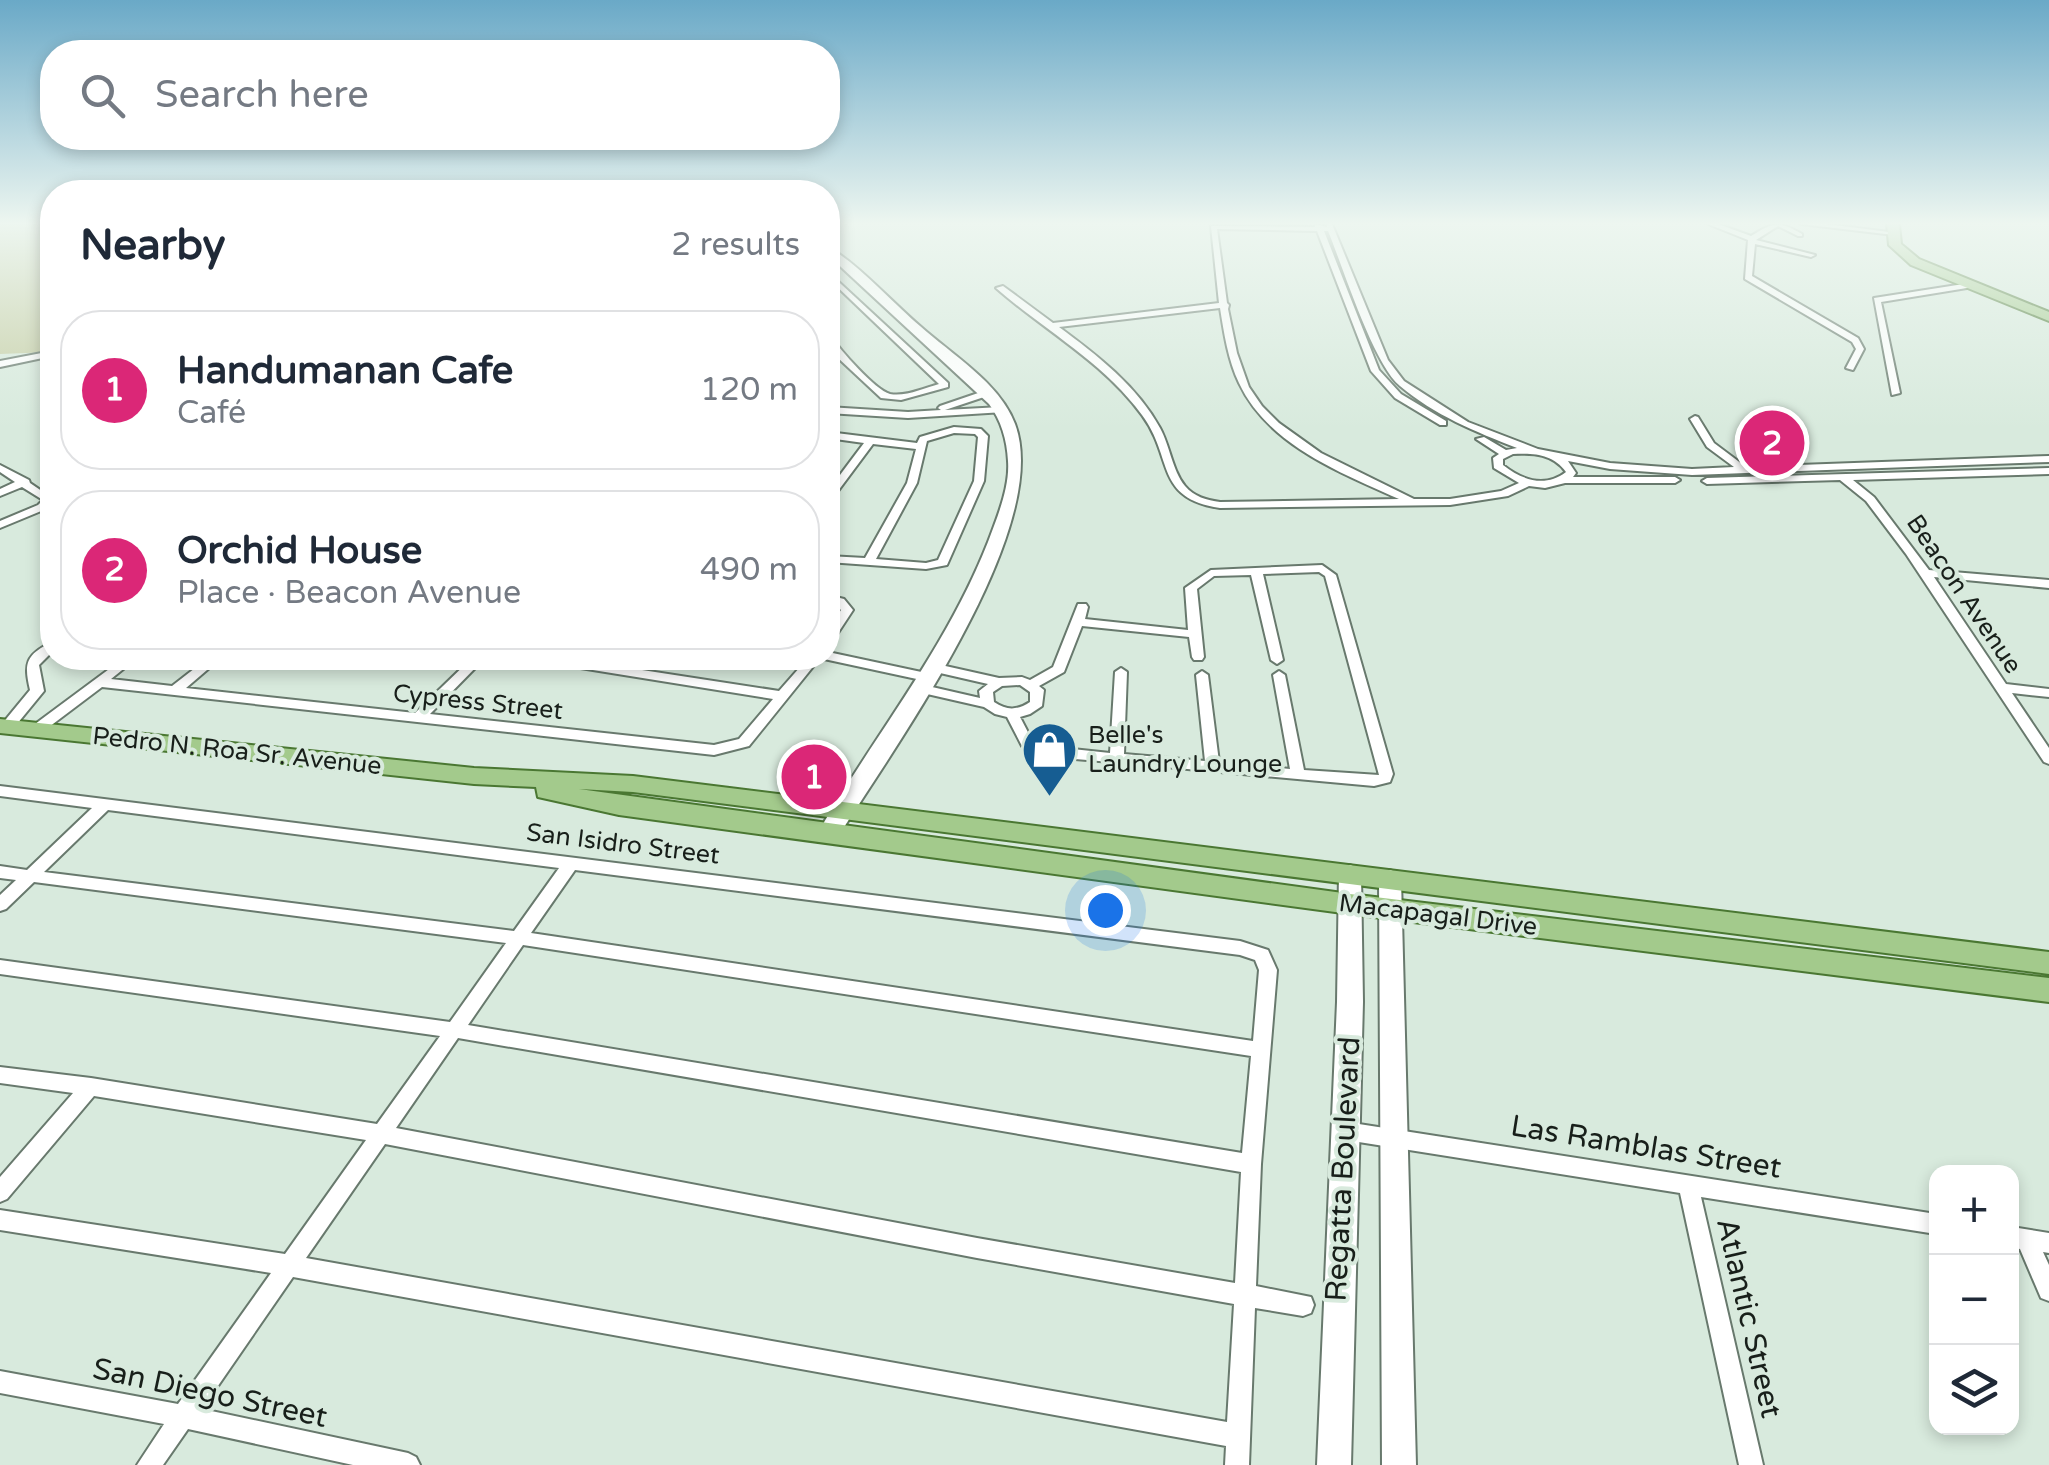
<!DOCTYPE html>
<html lang="en">
<head>
<meta charset="utf-8">
<style>
	:root { --surface:#fff; --page:#f2f2f3; --text:#1f2937; --muted:#747a83; --line:#e0e1e3; --accent:#db2777 }
	body { margin:0; font-family:"Varela Round",sans-serif; background:var(--page); color:var(--text) }
	.controls { position:absolute; right:30px; bottom:30px; display:grid; overflow:hidden; border-radius:20px; box-shadow:0 5px 15px #0003 }
	.controls button { width:90px; height:90px; display:grid; place-items:center; padding:0; border:0; border-bottom:2px solid var(--line); background:var(--surface); color:var(--text); font:50px sans-serif }
	.you { position:absolute; left:1105px; top:910px; width:35px; height:35px; margin:-25px; border:8px solid #fff; border-radius:50%; background:#1a73e8; box-shadow:0 0 0 15px #1a73e833 }
	.badge { display:grid; place-items:center; width:65px; height:65px; border-radius:50%; background:var(--accent); color:#fff; font-size:32px; font-weight:700 }
	.pin { position:absolute; translate:-50% -50%; border:5px solid #fff; box-shadow:0 2px 10px #0006 }
	.list { margin:0; padding:0; list-style:none }
	h2 { display:flex; justify-content:space-between; align-items:center; height:130px; margin:0; padding:0 40px; font-size:42px }
	h2 small { font-size:32px; font-weight:400; color:var(--muted) }
	.list li { display:grid; grid-template-columns:65px 1fr auto; gap:30px; align-items:center; box-sizing:border-box; height:160px; margin:0 20px 20px; padding:0 20px; border:2px solid var(--line); border-radius:40px }
	.list b { display:block; font-size:38px; white-space:nowrap }
	.list p { margin:0; font-size:32px; white-space:nowrap; color:var(--muted) }
	.list em { font-size:32px; font-style:normal; color:var(--muted) }
	.icon { flex:none; width:55px; height:55px; fill:none; stroke:currentColor; stroke-width:2; stroke-linecap:round; stroke-linejoin:round }
	.map { position:relative; flex:none; width:2049px; height:1465px; overflow:hidden }
	.search { position:absolute; background:var(--surface); box-shadow:0 5px 15px #0003; left:40px; top:40px; width:800px; height:110px; display:flex; align-items:center; gap:25px; box-sizing:border-box; padding:0 35px; border-radius:40px; color:var(--muted); font-size:38px }
	.panel { position:absolute; background:var(--surface); box-shadow:0 5px 15px #0003; left:40px; top:180px; width:800px; height:490px; border-radius:40px }
	.map>svg:first-child { display:block }
</style>
</head>
<body>
<div class="map">
<svg width="2049" height="1465" viewBox="0 0 2049 1465">
	<rect width="100%" height="100%" fill="#d8eadd"/>
	<path fill="#c6cea5" d="M0 224H52V352L0 354Z"/>
	<g fill="none" stroke-linecap="round" stroke-linejoin="round">
		<defs>
			<path id="street" d="M1315 224 1327 227 1326 224H1332L1388 360 1404 381 1468 422 1538 449 1610 463 1692 469 1734 467 1707 447 1690 419 1695 416 1698 417 1714 443 1746 467 2049 456V462L1692 475 1610 469 1568 461 1576 473 1573 477H1675L1680 480 1675 483H1565L1545 488 1529 486 1508 496 1450 505 1220 508C1154 498 1174 458 1142 415 1102 361 1045 331 996 288L1003 286 1053 323 1219 303 1211 226 1315 227ZM1217 229 1317 231 1371 371 1395 398 1440 425H1446V421L1401 394 1379 370 1324 231H1328C1343 267 1373 364 1400 386 1434 415 1476 432 1517 448L1506 450 1484 437 1476 439 1499 454 1493 458 1494 468 1519 483 1501 491 1450 499H1414L1321 453 1279 423 1262 406 1249 387 1237 353 1228 309 1229 305 1227 303ZM1220 308C1224 333 1228 360 1239 383 1268 445 1341 473 1399 499L1220 502C1207 500 1194 497 1185 486 1172 470 1170 446 1160 428 1137 386 1097 355 1059 327ZM1513 454C1534 453 1553 454 1566 472 1545 488 1522 480 1503 465V459Z
				M1708 224H1718L1751 236C1774 222 1778 220 1802 234V236H1798L1778 226 1756 240 1815 255 1811 257 1755 244 1752 276 1858 338 1864 349 1853 370 1846 368 1856 349 1852 342 1745 279 1748 240Z
				M1801 224H1826L1897 233 1894 235Z
				M828 272 948 383V387L901 400 881 398 837 357 828 362V356L832 352 828 344V336H831C840 350 875 390 890 394 905 397 925 388 939 384L828 278Z
				M1970 283 1974 285 1973 287 1881 302 1900 393 1892 395 1874 298Z
				M52 351V356L0 367V361Z
				M987 390 990 391V395L945 410 1001 407 1006 410 1004 412 908 418 828 413V407L908 412 941 410 938 408 940 406Z
				M954 427 981 429 988 436 984 481 947 565 926 569 828 562V556L865 558 907 483 916 449 873 444 832 499 828 500V491L864 443 828 438V432L917 443 920 437ZM954 433 975 434 978 437 974 481 938 560 926 563 876 559 917 483 927 441Z
				M0 465 29 480 30 483 52 498V502L46 509 0 528V521L38 505 43 500 22 487 0 496V489L15 482 0 472Z
				M2049 468V474L1853 480 1874 497 1929 570 2049 580V588L1934 577 2006 684 2049 689V697L2012 693 2049 748V764L2044 762 1906 554 1866 501 1840 480 1707 484 1702 481 1707 478Z
				M1322 565 1336 575 1393 774 1390 782 1374 786 1122 763 1117 765 1111 762 1063 758 1022 746 1007 717 995 714 984 707 914 691 912 688 919 684 980 698 979 691 988 684 927 670 926 667 927 664 932 663 999 678 1022 677 1030 680 1053 667 1078 604H1086L1088 607 1085 619 1188 630 1185 588 1211 570ZM1319 572 1325 576 1379 775 1304 770 1285 675 1279 671 1273 675 1290 769 1219 762 1208 675 1202 671 1196 675 1205 761 1124 754 1127 672 1121 668 1115 672 1110 753 1063 748 1032 740 1020 717 1030 714 1042 706 1044 690 1039 686 1064 672 1082 626 1189 637 1192 657 1194 660H1202L1204 657 1197 589 1214 576 1251 575 1271 660 1277 664 1283 660 1263 574ZM1020 685 1030 692V702C1018 710 1007 711 994 702L993 692 1002 686Z
				M828 595 844 599 853 610 832 642 828 643V630L841 610 836 605 828 602Z
				M52 642V652L39 665 44 691 12 730H2L0 727 2 724 30 690C24 664 25 655 52 642Z
				M828 652 926 673 932 677 926 681 824 659 828 658Z
				M124 658H137L111 679 172 686 208 658H221L186 688 415 713 472 658H485L430 714 714 745 739 739 773 699 543 662 537 658H564L779 691 808 658H820L749 746 714 755 102 687 41 733H31L29 730 31 727Z
				M0 786 1240 941 1268 950 1277 970 1261 1164 1256 1286 1311 1297 1314 1305 1311 1313 1303 1316 1255 1308 1249 1465H1225L1226 1446 293 1277 202 1409 408 1453 416 1457 420 1465H353L188 1429 163 1465H137L164 1424 0 1393V1371L178 1404 271 1273 0 1230V1210L285 1254 366 1140 94 1096 7 1199 0 1202V1177L73 1093 0 1083V1067L91 1078 377 1124 440 1036 0 974V960L450 1022 506 943 34 882 6 909 0 911V895L16 880 0 878V866L27 870 92 808 0 796ZM108 810 559 868 514 931 44 872ZM575 870 1240 955 1255 960 1259 970 1253 1041 531 933ZM523 945 1251 1056 1242 1153 468 1025ZM458 1038 1241 1172 1235 1283 977 1238 396 1128ZM385 1144 977 1258 1234 1304 1227 1422 306 1258Z
				M1346 1122 1936 1214V1234L1701 1197 1763 1465H1739L1680 1193 1346 1140 1339 1137 1336 1131 1339 1125Z
				M2012 1227 2049 1233V1253L2043 1252 2049 1265V1301L2041 1298 2020 1249 2012 1247Z"/>
			<path id="secondary" d="M828 247C856 262 894 304 920 326 951 354 1000 383 1015 424 1054 529 892 750 836 840H820L817 834C874 736 946 649 988 542 997 518 1010 487 1008 461 1007 440 1001 420 989 404L828 255Z
				M1350 865 1358 868 1361 874 1363 1002 1351 1465H1317L1337 1002 1339 874 1342 868Z
				M1390 870 1398 873 1401 879 1416 1465H1382L1379 879 1382 873Z"/>
			<path id="primary" d="M1887 224H1899L1901 244 1919 259 2049 312V321L1911 265 1889 245Z
				M0 719 474 768 633 776 2049 952V974L633 792 579 789 1350 894 2049 978V1002L1350 914 619 815 538 797 536 787 474 784 0 733Z"/>
		</defs>
		<use href="#street" stroke="#68796d" stroke-width="4"/>
		<use href="#secondary" stroke="#68796d" stroke-width="4"/>
		<use href="#primary" stroke="#4a7732" stroke-width="4"/>
		<use href="#street" fill="#fff" fill-rule="evenodd"/>
		<use href="#secondary" fill="#fff" fill-rule="evenodd"/>
		<use href="#primary" fill="#a3ca8c" fill-rule="evenodd"/>
	</g>
	<linearGradient id="sky" x2="0" y2="1"><stop stop-color="#6aa9c7"/><stop offset="0.52" stop-color="#edf6f0"/><stop offset="1" stop-color="#edf6f0" stop-opacity="0"/></linearGradient>
	<rect width="2049" height="429" fill="url(#sky)"/>
	<defs>
		<symbol id="shop-pin" viewBox="-11 -11 22 30"><path d="M0 17L-7.5 6A9.5 9.5 0 1 1 7.5 6Z" fill="#165d92" stroke="#d8eadd"/><path d="M-5-2.5h2.3a2.7 3.5 0 0 1 5.4 0H5L5.5 6h-11ZM-1.5-2.5h3a1.5 2.3 0 0 0-3 0Z" fill="#fff"/></symbol>
	</defs>
	<g fill-rule="evenodd">
		<use href="#shop-pin" x="1018" y="718" width="63" height="86"/>
	</g>
	<g text-anchor="middle" dominant-baseline="central" stroke-width="8" stroke-linejoin="round" paint-order="stroke">
		<g font-size="25" fill="#181f1a" stroke="#d8eadd">
			<text transform="translate(1964 594) rotate(56)">Beacon Avenue</text>
			<text transform="translate(478 702) rotate(6)">Cypress Street</text>
			<text transform="translate(237 751) rotate(6)">Pedro N. Roa Sr. Avenue</text>
			<text transform="translate(623 844) rotate(7)">San Isidro Street</text>
			<text transform="translate(1438 915) rotate(7)">Macapagal Drive</text>
		</g>
		<g font-size="25" fill="#181f1a" stroke="#d8eadd" text-anchor="start">
			<text x="1088" y="735">Belle's<tspan x="1088" dy="29">Laundry Lounge</tspan></text>
		</g>
		<g font-size="30" fill="#181f1a" stroke="#d8eadd">
			<text transform="translate(1646 1147) rotate(9)">Las Ramblas Street</text>
			<text transform="translate(1343 1169) rotate(-87)">Regatta Boulevard</text>
			<text transform="translate(1749 1318) rotate(77)">Atlantic Street</text>
			<text transform="translate(210 1393) rotate(12)">San Diego Street</text>
		</g>
	</g>
</svg>
<div class="controls">
<button>+</button>
<button>−</button>
<button><svg class="icon" aria-label="layers" viewBox="0 0 24 24"><path d="M12 4l9 5-9 5-9-5zM3 14l9 5 9-5"/></svg></button>
</div>
<div class="you"></div>
<div class="pin badge" style="left:814px;top:777px">1</div>
<div class="pin badge" style="left:1772px;top:443px">2</div>
<div class="search"><svg class="icon" aria-label="search" viewBox="0 0 24 24"><circle cx="10" cy="10" r="6"/><path d="M15 15l6 6"/></svg>Search here</div>
<section class="panel">
<h2>Nearby<small>2 results</small></h2>
<ul class="list">
<li><span class="badge">1</span><div><b>Handumanan Cafe</b><p>Café</p></div><em>120 m</em></li>
<li><span class="badge">2</span><div><b>Orchid House</b><p>Place · Beacon Avenue</p></div><em>490 m</em></li>
</ul>
</section>
</div>
</body>
</html>
